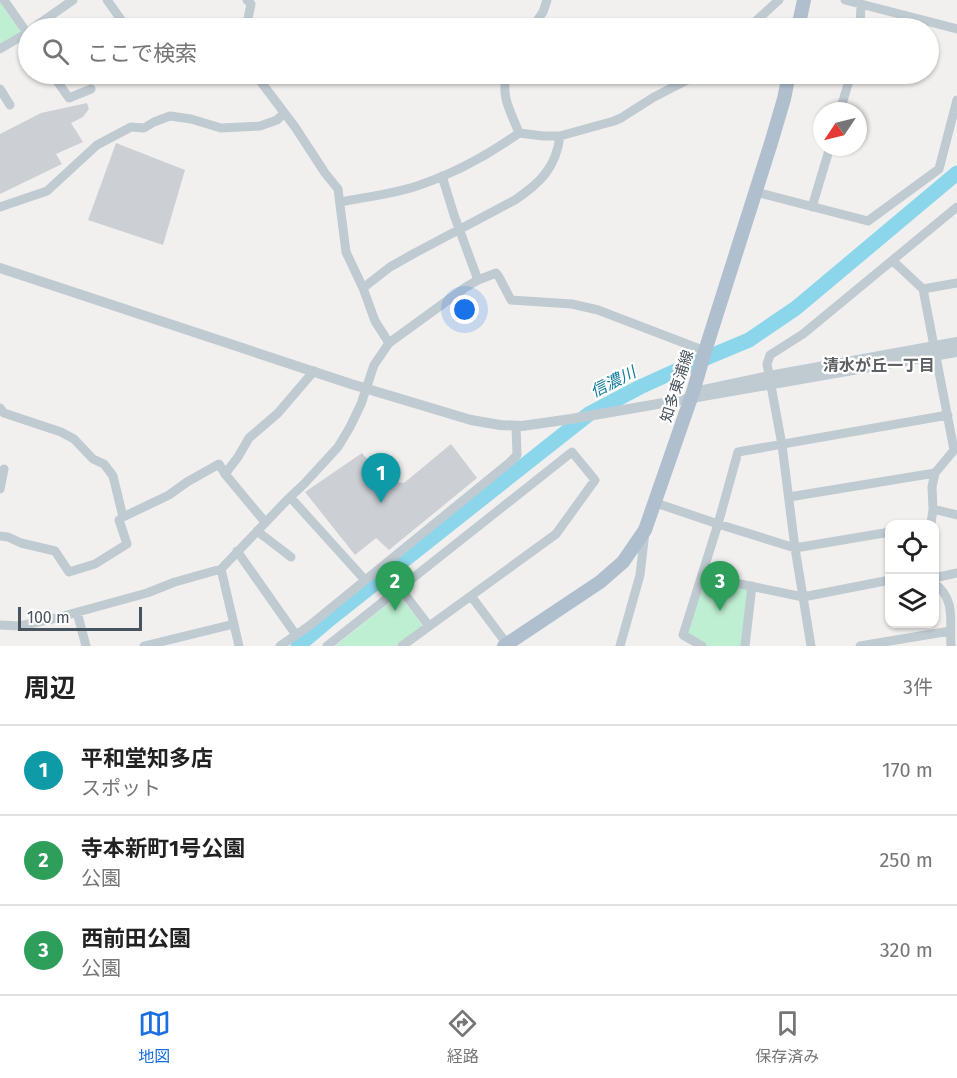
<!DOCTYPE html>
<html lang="ja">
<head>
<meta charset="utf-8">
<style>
	:root { --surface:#fff; --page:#f2f2f2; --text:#222; --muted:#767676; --line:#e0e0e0; --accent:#1b6fe1 }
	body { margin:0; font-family:"Fira Sans","Noto Sans JP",sans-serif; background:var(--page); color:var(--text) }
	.controls { position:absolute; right:18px; bottom:18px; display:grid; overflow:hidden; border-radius:12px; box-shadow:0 2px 4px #0004 }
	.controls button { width:54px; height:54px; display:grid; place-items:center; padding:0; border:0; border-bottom:2px solid var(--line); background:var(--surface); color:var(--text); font:30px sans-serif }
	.compass { position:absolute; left:813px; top:102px; width:54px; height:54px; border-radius:50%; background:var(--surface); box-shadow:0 2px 4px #0004; rotate:235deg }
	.scale { position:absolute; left:18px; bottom:15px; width:124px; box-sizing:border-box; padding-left:6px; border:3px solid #48535d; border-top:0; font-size:16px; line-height:21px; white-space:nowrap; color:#48535d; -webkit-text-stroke:4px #fff; paint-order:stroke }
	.you { position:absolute; left:465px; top:310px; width:21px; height:21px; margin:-15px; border:4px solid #fff; border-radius:50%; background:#1a73e8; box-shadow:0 0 0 9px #1a73e833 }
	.badge { display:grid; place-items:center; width:39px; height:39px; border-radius:50%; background:var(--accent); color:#fff; font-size:20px; font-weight:700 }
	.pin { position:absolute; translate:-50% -50px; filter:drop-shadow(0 2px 3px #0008) }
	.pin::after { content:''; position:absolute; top:32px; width:21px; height:18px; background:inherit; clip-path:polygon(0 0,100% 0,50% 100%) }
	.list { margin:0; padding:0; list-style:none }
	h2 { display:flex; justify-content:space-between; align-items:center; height:78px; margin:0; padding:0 24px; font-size:26px }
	h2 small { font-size:20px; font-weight:400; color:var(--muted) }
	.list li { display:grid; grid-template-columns:39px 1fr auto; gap:18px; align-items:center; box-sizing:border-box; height:90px; padding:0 24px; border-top:2px solid var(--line) }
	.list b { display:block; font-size:22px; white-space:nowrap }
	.list p { margin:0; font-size:20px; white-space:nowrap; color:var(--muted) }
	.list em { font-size:20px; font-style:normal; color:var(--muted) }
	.icon { flex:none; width:33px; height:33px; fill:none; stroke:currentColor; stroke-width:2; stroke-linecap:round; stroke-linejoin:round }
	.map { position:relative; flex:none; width:957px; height:646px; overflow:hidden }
	.search { position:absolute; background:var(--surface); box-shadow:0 2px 4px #0004; left:18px; right:18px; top:18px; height:66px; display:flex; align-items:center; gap:15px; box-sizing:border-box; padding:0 21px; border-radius:33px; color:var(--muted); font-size:22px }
	.sheet { height:348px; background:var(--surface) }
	nav { display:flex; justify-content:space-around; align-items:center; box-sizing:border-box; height:84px; border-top:2px solid var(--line); background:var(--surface); font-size:16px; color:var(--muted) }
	nav a { display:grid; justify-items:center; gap:3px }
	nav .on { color:var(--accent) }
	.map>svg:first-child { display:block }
</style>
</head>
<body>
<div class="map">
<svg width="957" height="646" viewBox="0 0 957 646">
	<rect width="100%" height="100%" fill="#f2f0ef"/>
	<path fill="#bfefd2" d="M0 2 20 31V34L0 45Z
		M702 576 752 586 745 646H702L683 635Z
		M399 595 423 626 396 646H335Z"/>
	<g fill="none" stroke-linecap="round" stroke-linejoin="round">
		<path stroke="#8cd6eb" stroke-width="15" d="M298 646 331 618 589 414 640 387 682 368 749 340 796 308 957 173"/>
	</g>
	<path fill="#cccfd4" d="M87 103 89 109 83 117 71 123 83 142 56 154 62 164 0 194V134L41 113Z
		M116 143 185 170 163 245 88 220Z
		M451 444 477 478 389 550 376 538 355 555 305 492 362 453 385 480 404 483Z"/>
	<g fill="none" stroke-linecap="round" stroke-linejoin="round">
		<path stroke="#c0cad1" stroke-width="9" d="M107 0 127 28
			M845 0 957 29
			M33 28 73 0
			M246 28 251 4 247 0
			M532 28 543 12 547 0
			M748 28 779 0
			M860 28 861 4
			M0 49 27 33 4 0
			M52 74 69 98 91 89
			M255 74 295 127 325 173 338 189 346 252 363 288 375 321 389 343
			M507 74C500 96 511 112 519 133
			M0 89 10 105
			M840 111 851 74
			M442 176 454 215 478 280
			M756 192 868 221 939 169 957 100
			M341 202C366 197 392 194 417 186 453 174 488 155 519 133L543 136H560L614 121 621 118 654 97 699 74
			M0 207 47 191 97 145 131 127 144 128 154 122 170 116 191 119 221 128 260 126 277 120 284 113
			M812 207 830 147
			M893 261 923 289 954 450
			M363 288 390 267 413 254 515 200C540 183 556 168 560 136
			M923 289 957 283
			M0 408 4 413 61 432 74 439 93 459 104 464 113 476 123 517 119 520 127 544 95 564 69 572 55 551 21 543 8 537 0 536
			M225 474 265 522
			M0 489 4 469
			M290 497 365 580
			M789 497 935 473
			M656 503 718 524 795 548 890 532
			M933 509 957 515
			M123 517 169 495 187 482 219 464 225 474 238 457 249 438 278 413 314 371
			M931 524 933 509 932 487 935 473 954 450 957 449
			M257 531 291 557
			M237 551 296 635
			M702 576 803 597 890 580
			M934 578 957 573
			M934 583C957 600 949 622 951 646
			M400 588 429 626
			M471 596 507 644
			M77 612 86 646
			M0 625 20 626 56 618 147 593 175 582 221 569
			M144 646 234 624
			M239 646 221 569 288 499 304 484 338 447 350 427 361 404 374 365 389 343 466 287 478 280 496 273 499 277 511 300 572 304 598 310 705 351
			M280 646 309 626 509 463 517 455 516 426
			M327 646 572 452 595 480 556 534 402 646
			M620 646 640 575 645 532
			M702 646 683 635 718 524 738 452 948 415
			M745 646 752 586
			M811 646 795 548 782 445 767 364 770 355 803 334 957 207
			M860 646 950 631"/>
		<path stroke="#c0cad1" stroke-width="10" d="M0 268 351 384 471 420 500 425 522 426 571 419 957 352
			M699 391 769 376 957 342"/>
		<path stroke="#b0bfce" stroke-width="14" d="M798 28 804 0
			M504 646 600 582 623 562 645 530 693 392 705 351 771 143 784 99 789 74"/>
	</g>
	<g text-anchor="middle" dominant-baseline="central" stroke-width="4.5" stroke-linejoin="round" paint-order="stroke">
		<g font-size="15" fill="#48535d" stroke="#fff">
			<text transform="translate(677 386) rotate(-72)">知多東浦線</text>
		</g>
		<g font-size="16" font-weight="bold" fill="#5c6064" stroke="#fff">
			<text x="879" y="365">清水が丘一丁目</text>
		</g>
		<g font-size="16" font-style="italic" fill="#0e7b9b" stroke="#fff">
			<text transform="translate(613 382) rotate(-27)">信濃川</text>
		</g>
	</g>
</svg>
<div class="controls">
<button><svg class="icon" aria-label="locate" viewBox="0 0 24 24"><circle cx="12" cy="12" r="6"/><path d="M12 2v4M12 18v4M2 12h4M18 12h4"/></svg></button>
<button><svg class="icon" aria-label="layers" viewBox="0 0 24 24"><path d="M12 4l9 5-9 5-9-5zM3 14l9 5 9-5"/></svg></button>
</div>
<svg class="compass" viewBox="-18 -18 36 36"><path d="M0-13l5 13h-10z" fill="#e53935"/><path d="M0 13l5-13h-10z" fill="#767676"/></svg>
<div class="scale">100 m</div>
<div class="you"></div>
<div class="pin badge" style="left:381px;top:503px;background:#0f9aa8">1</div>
<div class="pin badge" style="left:395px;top:611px;background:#2e9e5b">2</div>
<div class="pin badge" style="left:720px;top:611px;background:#2e9e5b">3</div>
<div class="search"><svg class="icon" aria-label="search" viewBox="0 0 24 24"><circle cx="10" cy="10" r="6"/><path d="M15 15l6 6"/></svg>ここで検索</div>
</div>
<section class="sheet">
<h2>周辺<small>3件</small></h2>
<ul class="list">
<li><span class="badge" style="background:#0f9aa8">1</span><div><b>平和堂知多店</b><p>スポット</p></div><em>170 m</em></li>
<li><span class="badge" style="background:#2e9e5b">2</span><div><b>寺本新町1号公園</b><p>公園</p></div><em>250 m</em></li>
<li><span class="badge" style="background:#2e9e5b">3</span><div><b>西前田公園</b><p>公園</p></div><em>320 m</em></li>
</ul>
</section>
<nav>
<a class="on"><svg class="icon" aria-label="map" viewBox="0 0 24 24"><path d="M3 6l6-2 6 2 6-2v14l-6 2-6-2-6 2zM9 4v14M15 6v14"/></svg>地図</a>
<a><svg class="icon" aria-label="directions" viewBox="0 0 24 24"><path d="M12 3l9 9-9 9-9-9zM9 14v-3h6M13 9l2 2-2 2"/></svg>経路</a>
<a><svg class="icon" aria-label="saved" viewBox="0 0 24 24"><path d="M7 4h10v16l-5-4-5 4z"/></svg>保存済み</a>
</nav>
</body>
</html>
